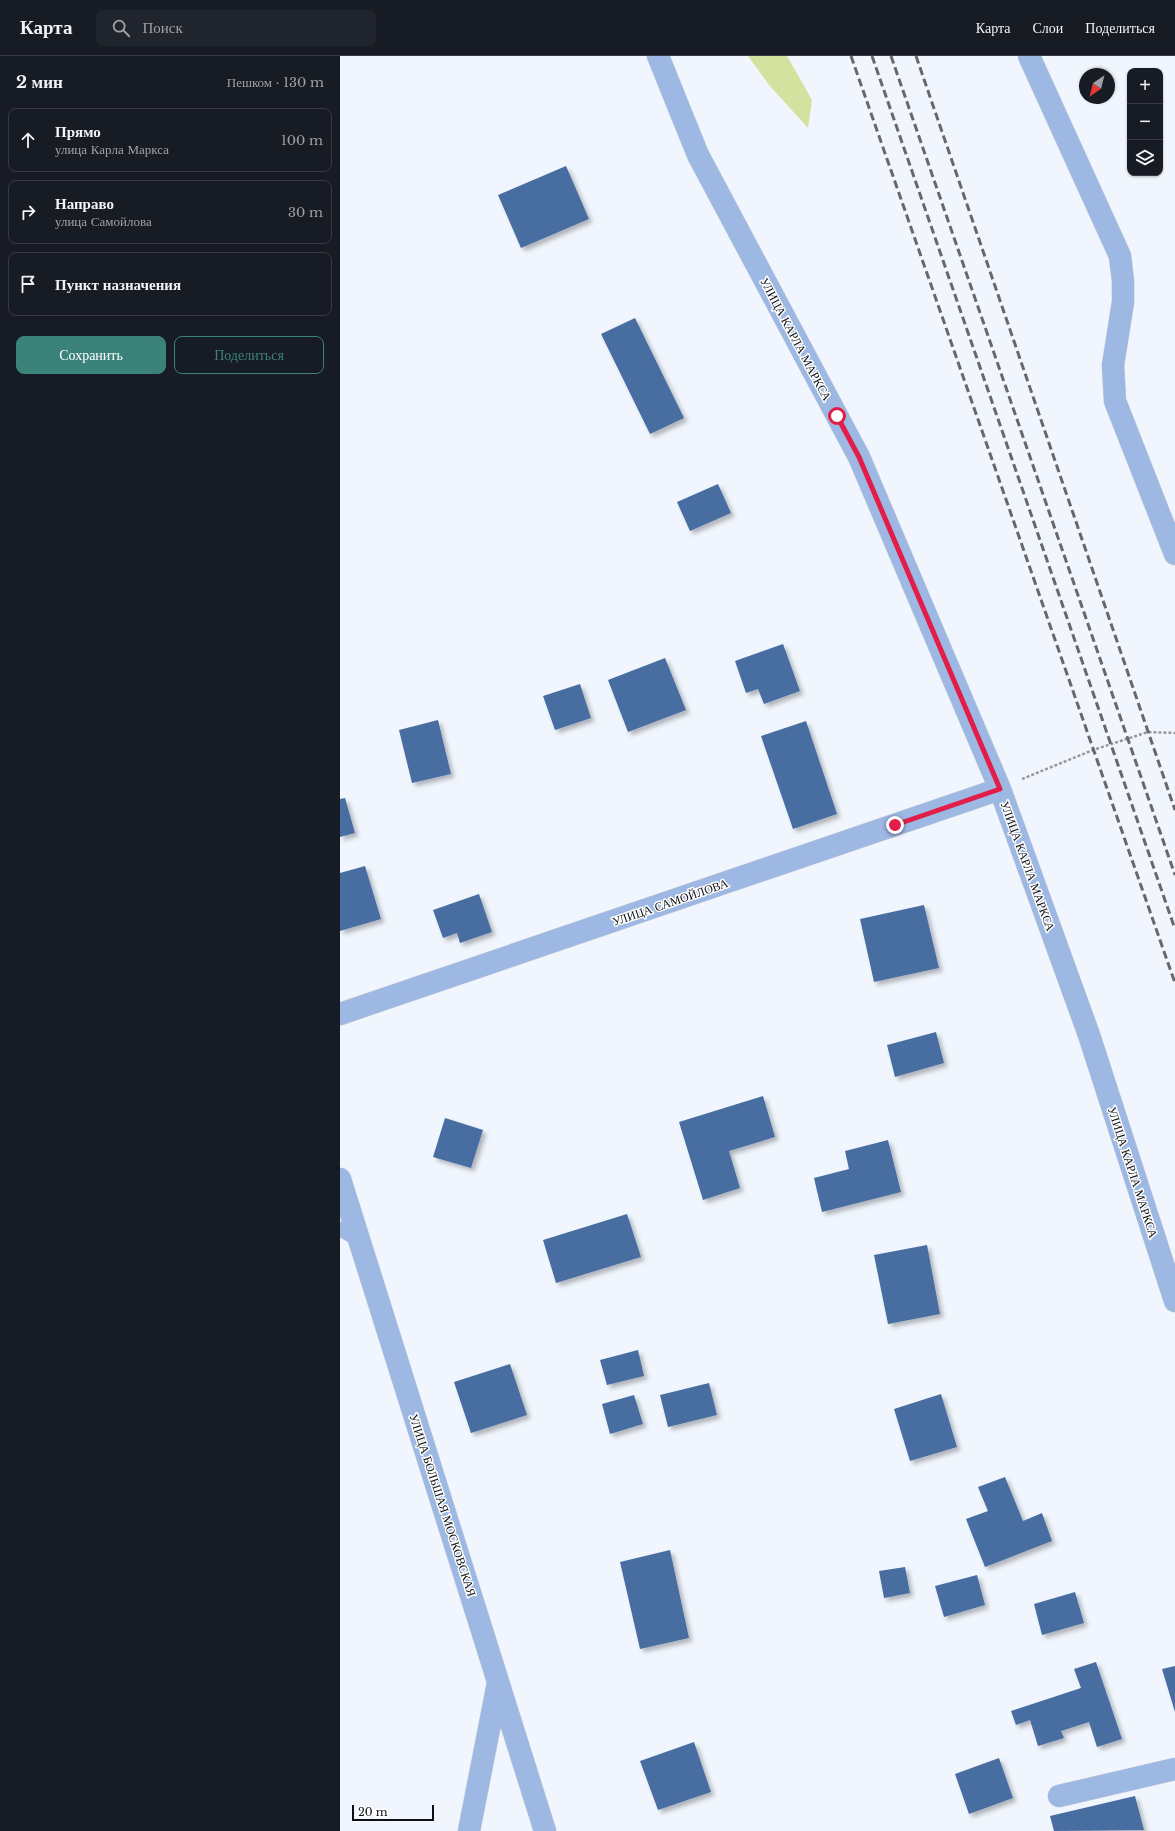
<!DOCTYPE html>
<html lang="ru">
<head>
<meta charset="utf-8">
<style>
	:root { --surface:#171b24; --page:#20242c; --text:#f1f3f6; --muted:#9ea1a6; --line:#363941; --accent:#3b827a }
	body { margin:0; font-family:"Libre Baskerville",serif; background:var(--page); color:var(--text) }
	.controls { position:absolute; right:12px; top:12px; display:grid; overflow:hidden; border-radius:8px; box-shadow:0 1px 3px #0004 }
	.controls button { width:36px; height:36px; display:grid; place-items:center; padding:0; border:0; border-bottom:1px solid var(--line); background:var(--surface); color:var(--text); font:20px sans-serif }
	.compass { position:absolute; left:739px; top:12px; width:36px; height:36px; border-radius:50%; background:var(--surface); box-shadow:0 1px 3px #0004; rotate:215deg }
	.scale { position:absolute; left:12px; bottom:10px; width:82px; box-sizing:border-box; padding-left:4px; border:2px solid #0d0f12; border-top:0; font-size:11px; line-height:14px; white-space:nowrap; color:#0d0f12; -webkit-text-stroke:3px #fff; paint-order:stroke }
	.stop { position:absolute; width:12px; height:12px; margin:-9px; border:3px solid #e11d48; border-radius:50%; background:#fff }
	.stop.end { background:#e11d48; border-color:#fff; box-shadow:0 1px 4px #0008 }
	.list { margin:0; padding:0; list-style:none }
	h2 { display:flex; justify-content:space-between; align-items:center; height:52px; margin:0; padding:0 16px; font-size:17px }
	h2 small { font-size:13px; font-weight:400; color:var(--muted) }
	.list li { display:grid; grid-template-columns:26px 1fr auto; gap:12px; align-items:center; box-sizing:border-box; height:64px; margin:0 8px 8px; padding:0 8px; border:1px solid var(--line); border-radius:8px }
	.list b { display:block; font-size:15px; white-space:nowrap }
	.list p { margin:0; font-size:13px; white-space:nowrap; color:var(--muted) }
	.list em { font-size:13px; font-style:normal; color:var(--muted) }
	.actions { display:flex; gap:8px; padding:12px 16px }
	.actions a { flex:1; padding:9px 0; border:1px solid var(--accent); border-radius:8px; text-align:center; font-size:14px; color:var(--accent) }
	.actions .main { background:var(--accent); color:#fff }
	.icon { flex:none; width:22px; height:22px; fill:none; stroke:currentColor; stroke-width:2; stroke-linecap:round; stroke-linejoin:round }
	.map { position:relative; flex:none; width:835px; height:1775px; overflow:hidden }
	header { display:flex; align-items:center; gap:24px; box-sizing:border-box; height:56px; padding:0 20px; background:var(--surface); border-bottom:1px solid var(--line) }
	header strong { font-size:19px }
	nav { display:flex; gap:22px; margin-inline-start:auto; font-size:14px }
	.search { width:280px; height:36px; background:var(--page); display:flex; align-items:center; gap:10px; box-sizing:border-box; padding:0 14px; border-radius:8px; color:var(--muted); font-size:15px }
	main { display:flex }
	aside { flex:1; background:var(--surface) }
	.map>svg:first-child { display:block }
</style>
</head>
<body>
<header>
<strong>Карта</strong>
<div class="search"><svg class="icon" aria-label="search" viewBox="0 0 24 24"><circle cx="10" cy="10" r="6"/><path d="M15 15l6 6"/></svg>Поиск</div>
<nav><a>Карта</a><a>Слои</a><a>Поделиться</a></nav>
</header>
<main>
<aside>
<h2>2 мин<small>Пешком · 130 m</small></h2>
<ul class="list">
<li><svg class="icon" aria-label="ahead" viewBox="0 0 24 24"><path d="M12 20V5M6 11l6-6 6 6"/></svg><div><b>Прямо</b><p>улица Карла Маркса</p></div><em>100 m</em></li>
<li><svg class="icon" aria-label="right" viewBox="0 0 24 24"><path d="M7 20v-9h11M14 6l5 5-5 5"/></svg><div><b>Направо</b><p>улица Самойлова</p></div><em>30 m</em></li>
<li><svg class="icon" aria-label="arrive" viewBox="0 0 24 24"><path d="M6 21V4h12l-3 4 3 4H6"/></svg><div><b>Пункт назначения</b></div></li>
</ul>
<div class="actions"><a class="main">Сохранить</a><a>Поделиться</a></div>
</aside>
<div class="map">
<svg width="835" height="1775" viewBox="0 0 835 1775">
	<defs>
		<filter id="shadow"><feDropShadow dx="3.5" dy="3.5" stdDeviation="2" flood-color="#0004"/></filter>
	</defs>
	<rect width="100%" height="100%" fill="#f1f6fe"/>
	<path fill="#d5e19f" d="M408 0H447L472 44 468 72 429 29Z"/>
	<path fill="#476da1" filter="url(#shadow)" d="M226 110 249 163 181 192 158 139Z
		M295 262 344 362 310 378 261 278Z
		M378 428 391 457 350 475 337 446Z
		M443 588 460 635 424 648 418 633 406 637 395 605Z
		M325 602 346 654 288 676 268 624Z
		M240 628 251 662 215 674 203 640Z
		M98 664 111 718 72 727 59 674Z
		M466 665 497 758 453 773 421 680Z
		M5 742 15 777 0 781V743Z
		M25 810 41 863 0 875V817Z
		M139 838 152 876 120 887 117 877 103 882 93 854Z
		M584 849 599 912 534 926 520 863Z
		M596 976 604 1007 555 1021 547 989Z
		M423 1040 435 1081 389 1095 400 1132 363 1144 339 1066Z
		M105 1062 143 1074 131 1112 93 1101Z
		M548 1084 561 1136 482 1156 474 1122 509 1113 505 1095Z
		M287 1158 301 1201 216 1227 203 1184Z
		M587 1189 600 1258 548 1268 534 1199Z
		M298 1294 304 1320 267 1329 260 1304Z
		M170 1308 187 1359 131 1377 114 1326Z
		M369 1327 377 1359 328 1371 320 1339Z
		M601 1338 617 1391 570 1405 554 1353Z
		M294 1339 303 1368 270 1378 262 1348Z
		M665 1421 683 1465 702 1457 712 1485 645 1511 626 1463 648 1455 638 1431Z
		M330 1494 349 1582 300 1593 280 1506Z
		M565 1511 570 1537 544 1542 539 1515Z
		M637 1519 645 1549 604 1561 595 1530Z
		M735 1536 744 1567 702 1579 694 1548Z
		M756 1606 782 1683 757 1691 749 1666 721 1675 724 1682 698 1690 690 1664 676 1669 671 1655 741 1632 734 1613Z
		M835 1610V1656L822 1613Z
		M354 1686 371 1736 318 1754 300 1705Z
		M659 1702 673 1742 629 1758 615 1718Z
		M795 1740 804 1774 714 1775 710 1760Z"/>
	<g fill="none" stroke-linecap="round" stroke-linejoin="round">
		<defs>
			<path id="lane" d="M0 1173 19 1184"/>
			<path id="street" d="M318 0 358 99 519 401 660 733 749 979 835 1245
				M689 0 780 200 783 225V246L773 309 775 345 835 498
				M0 958 660 733
				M0 1123 205 1775
				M719 1740 835 1713
				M129 1775 158 1627"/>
		</defs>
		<use href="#lane" stroke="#cdd1d8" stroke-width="15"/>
		<use href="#street" stroke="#cdd1d8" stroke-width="23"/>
		<path stroke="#95999f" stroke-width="2.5" stroke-dasharray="3 2" stroke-linecap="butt" d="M682 723 753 694 808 676 835 677"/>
		<use href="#lane" stroke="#9eb8e4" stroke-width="14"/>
		<use href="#street" stroke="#9eb8e4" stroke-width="22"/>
		<path stroke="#65696d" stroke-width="3" stroke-dasharray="8 4" stroke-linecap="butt" d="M511 0 835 927
			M532 0 835 873
			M551 0 835 819
			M576 0 835 754"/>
	</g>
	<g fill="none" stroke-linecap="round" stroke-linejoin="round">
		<path stroke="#e11d48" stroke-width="5" d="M497 360 519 401 660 733 555 769"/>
	</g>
	<g text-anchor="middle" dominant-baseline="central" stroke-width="3" stroke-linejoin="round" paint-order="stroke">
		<g font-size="12" fill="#0d0f12" stroke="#fff">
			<text transform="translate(456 283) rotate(62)">УЛИЦА КАРЛА МАРКСА</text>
			<text transform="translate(688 810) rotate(70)">УЛИЦА КАРЛА МАРКСА</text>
			<text transform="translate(330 846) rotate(-19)">УЛИЦА САМОЙЛОВА</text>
			<text transform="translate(793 1116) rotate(72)">УЛИЦА КАРЛА МАРКСА</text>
			<text transform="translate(103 1449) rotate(72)">УЛИЦА БОЛЬШАЯ МОСКОВСКАЯ</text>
		</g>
	</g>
</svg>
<div class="controls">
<button>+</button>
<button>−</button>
<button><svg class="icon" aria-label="layers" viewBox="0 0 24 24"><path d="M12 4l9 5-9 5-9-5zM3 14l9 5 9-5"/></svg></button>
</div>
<svg class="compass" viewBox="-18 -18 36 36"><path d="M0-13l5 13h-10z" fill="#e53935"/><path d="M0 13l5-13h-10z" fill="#9ea1a6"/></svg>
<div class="scale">20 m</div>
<div class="stop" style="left:497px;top:360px"></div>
<div class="stop end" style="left:555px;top:769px"></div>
</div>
</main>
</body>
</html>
